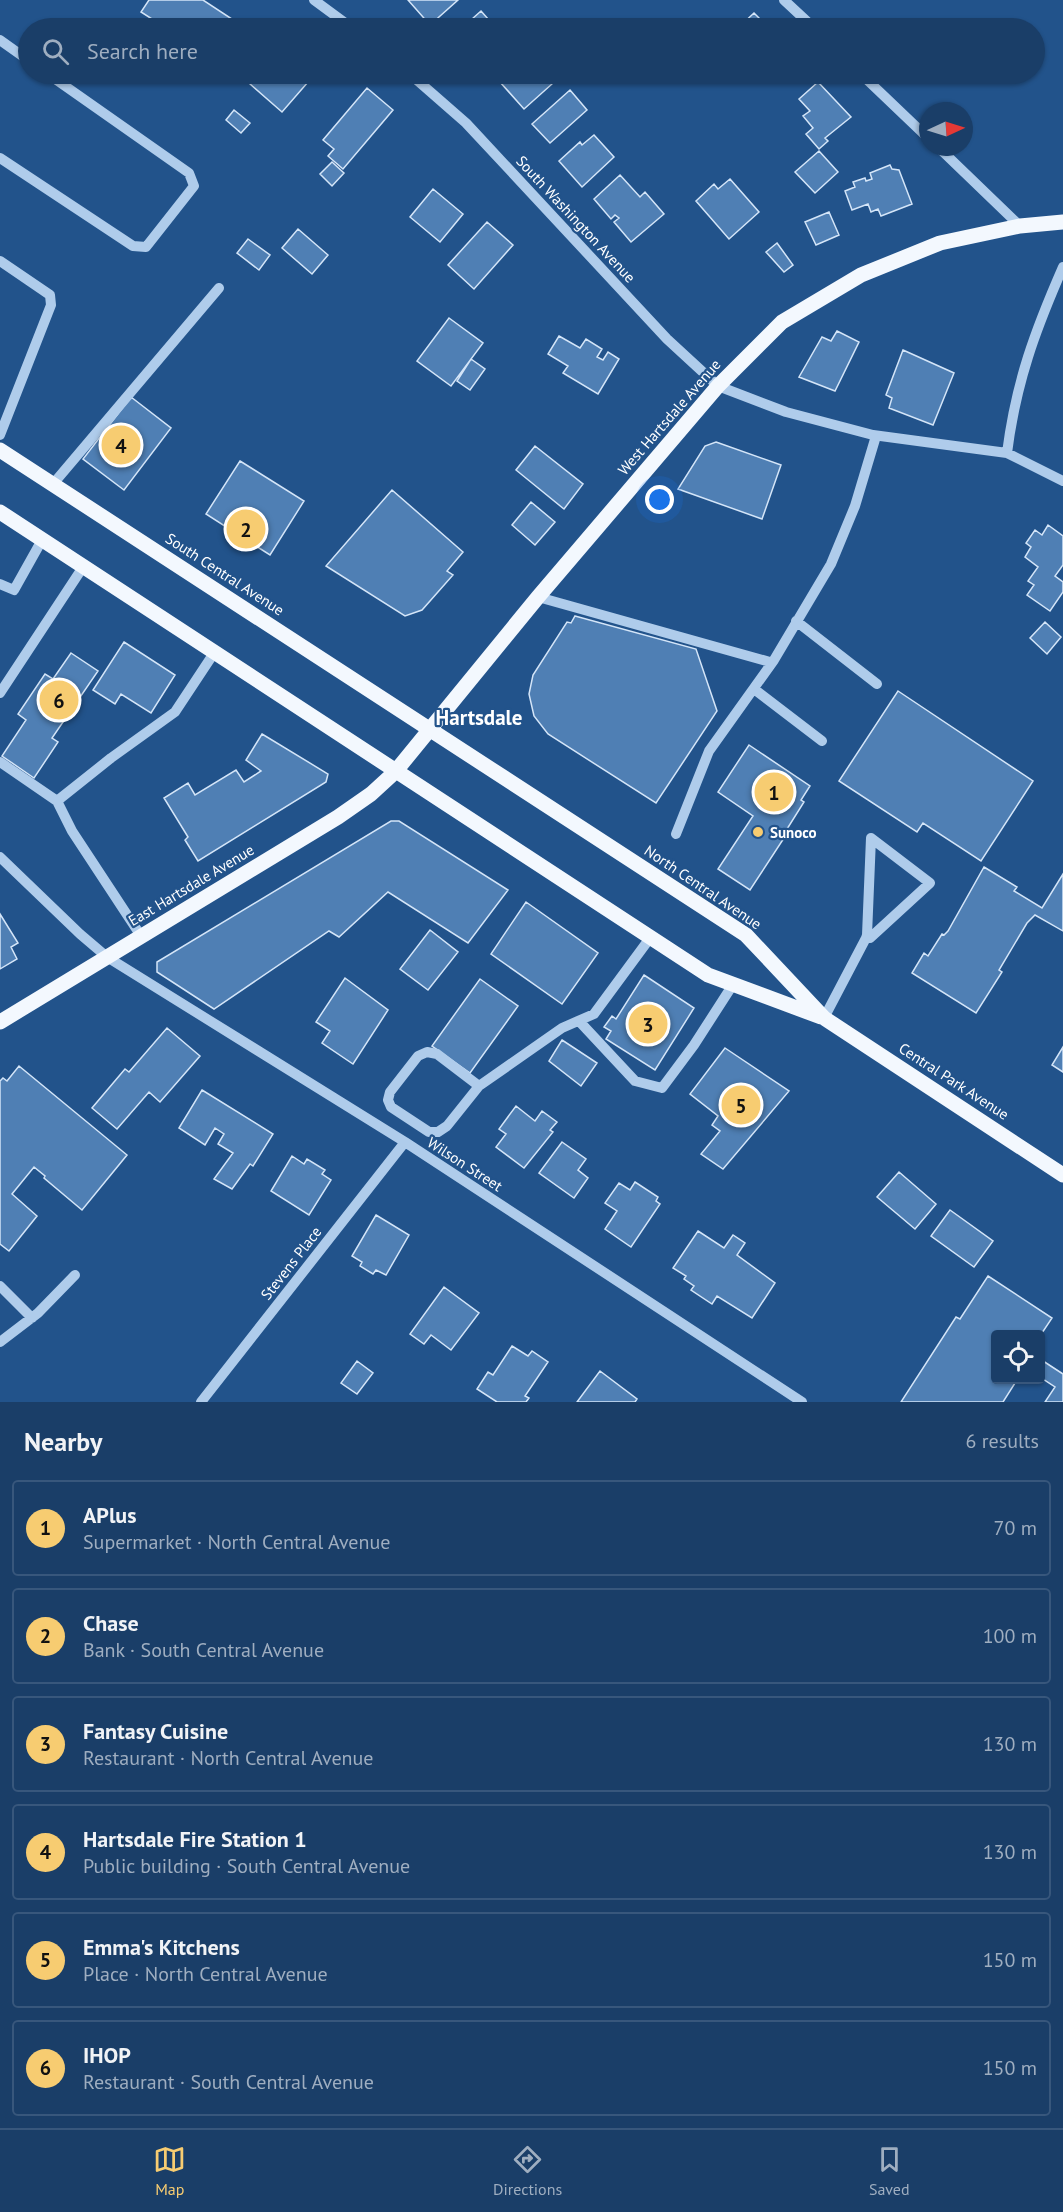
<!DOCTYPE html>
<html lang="en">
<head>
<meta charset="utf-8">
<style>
	:root { --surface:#1a3e68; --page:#274971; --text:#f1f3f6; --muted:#9faec0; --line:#38577c; --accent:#f7cc71 }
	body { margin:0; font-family:"PT Sans",sans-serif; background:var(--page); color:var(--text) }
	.controls { position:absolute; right:18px; bottom:18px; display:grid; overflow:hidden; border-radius:6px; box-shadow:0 2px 4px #0004 }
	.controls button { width:54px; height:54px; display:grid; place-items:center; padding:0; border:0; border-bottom:2px solid var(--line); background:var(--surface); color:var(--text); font:30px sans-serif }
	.compass { position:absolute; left:919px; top:102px; width:54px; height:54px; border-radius:50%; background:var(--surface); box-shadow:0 2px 4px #0004; rotate:86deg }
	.you { position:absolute; left:660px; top:500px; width:21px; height:21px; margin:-15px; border:4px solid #fff; border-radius:50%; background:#1a73e8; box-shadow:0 0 0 9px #1a73e833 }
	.badge { display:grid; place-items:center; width:39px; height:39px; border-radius:50%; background:var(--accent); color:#111; font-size:20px; font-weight:700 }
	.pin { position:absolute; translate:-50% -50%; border:3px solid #fff; box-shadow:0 2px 6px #0006 }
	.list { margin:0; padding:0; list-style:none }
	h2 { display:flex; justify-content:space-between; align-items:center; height:78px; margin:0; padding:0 24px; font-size:26px }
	h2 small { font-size:20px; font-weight:400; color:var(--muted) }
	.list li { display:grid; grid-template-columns:39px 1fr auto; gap:18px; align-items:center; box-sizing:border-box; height:96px; margin:0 12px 12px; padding:0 12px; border:2px solid var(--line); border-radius:6px }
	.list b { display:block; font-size:22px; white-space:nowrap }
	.list p { margin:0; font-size:20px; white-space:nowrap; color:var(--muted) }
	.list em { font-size:20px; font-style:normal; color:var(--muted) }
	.icon { flex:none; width:33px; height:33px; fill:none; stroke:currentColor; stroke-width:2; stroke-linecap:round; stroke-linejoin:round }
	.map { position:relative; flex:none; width:1063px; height:1402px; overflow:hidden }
	.search { position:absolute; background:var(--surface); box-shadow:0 2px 4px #0004; left:18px; right:18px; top:18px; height:66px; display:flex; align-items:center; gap:15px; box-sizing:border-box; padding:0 21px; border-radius:33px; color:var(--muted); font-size:22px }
	.sheet { height:726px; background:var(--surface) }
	nav { display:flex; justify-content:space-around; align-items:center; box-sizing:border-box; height:84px; border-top:2px solid var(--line); background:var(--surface); font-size:16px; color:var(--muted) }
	nav a { display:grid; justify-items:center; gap:3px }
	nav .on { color:var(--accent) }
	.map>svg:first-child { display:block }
</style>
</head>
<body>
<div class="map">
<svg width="1063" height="1402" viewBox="0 0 1063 1402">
	<rect width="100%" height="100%" fill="#22538b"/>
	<path fill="#4f7fb4" stroke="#d4e5f8" stroke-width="1.5" d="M149 0H203L241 25 239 28H166L141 12Z
		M408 0H458L430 25Z
		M481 11 496 28H462Z
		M754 13 769 28H738Z
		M245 74H315L282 112 249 83Z
		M509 74H545L552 84 524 109 500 82Z
		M818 82 851 117 825 138 828 141 819 149 806 134 813 128 803 116 810 111 799 99Z
		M367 88 393 110 343 169 328 156 334 149 323 140Z
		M570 90 587 110 550 143 532 124Z
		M234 110 250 123 241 133 226 120Z
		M594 135 614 157 582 187 559 161 580 142 582 145Z
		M819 151 838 172 815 193 795 172Z
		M332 162 344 173 332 186 320 174Z
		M890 165 892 169 899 170 912 204 881 216 878 209 871 212 868 204 852 210 845 191 855 187 853 182 865 178 866 181 872 179 870 173Z
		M620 175 640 197 645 192 664 214 631 242 614 222 619 218 615 215 611 219 594 199Z
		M730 179 759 212 729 239 696 201 714 184 718 189Z
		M433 189 463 214 440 242 410 217Z
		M829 212 839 235 816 245 805 222Z
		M487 222 513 245 474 289 448 265Z
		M298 229 328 255 312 274 282 248Z
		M248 239 270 255 259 270 237 253Z
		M777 243 793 265 784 272 766 252Z
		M449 318 483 343 451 386 417 361Z
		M837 331 859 342 835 391 799 377 822 337 831 341Z
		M559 336 580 348 586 339 602 349 597 357 603 360 608 352 619 359 598 394 563 373 568 366 548 354Z
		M903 350 954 373 933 425 889 408 892 398 886 395Z
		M471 359 485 369 470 390 457 381Z
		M131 397 171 428 124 490 83 459Z
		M716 442 781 465 762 519 678 489 705 446Z
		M535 446 583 484 564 509 516 470Z
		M240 461 304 501 270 555 206 514Z
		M392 490 463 552 447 571 453 575 422 610 405 616 326 566Z
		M531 502 555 522 535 545 512 525Z
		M1048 525 1063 536V565L1055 576 1063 582V592L1050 611 1027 595 1034 585 1028 581 1038 567 1025 557 1031 547 1026 543 1035 530 1042 535Z
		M575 616 696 649 717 711 656 803 548 734 534 716 529 694 533 675 567 622 571 623Z
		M1045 622 1061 637 1047 654 1030 638Z
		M124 642 175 675 151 713 121 694 115 704 93 690Z
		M71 653 98 671 52 738 58 742 34 778 2 756 26 720 18 714 45 674 53 679Z
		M898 691 1033 781 981 861 923 823 917 832 839 781Z
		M262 734 328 774 326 782 198 861 185 840 188 837 164 798 188 783 195 795 236 770 244 782 261 771 246 760Z
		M749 745 810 786 801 800 804 802 782 837 784 838 750 890 718 869 753 816 718 792Z
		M391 821H399L508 890 468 943 388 892 339 937 329 931 214 1009 157 972V962Z
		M984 867 1017 887 1014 891 1042 908 1063 874V931L1035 915 1027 923 999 970 1002 972 976 1013 912 973 924 953 928 956 942 934 944 935 948 931Z
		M526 902 598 953 562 1004 491 954Z
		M0 914 18 943 11 947 17 959 0 969Z
		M430 930 458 952 428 990 400 969Z
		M644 975 694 1008 655 1070 606 1039 611 1031 604 1027 612 1016 616 1019Z
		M345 978 388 1010 353 1064 322 1043 330 1031 316 1022Z
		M480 979 518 1006 470 1073 432 1046Z
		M167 1028 200 1056 160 1102 149 1092 117 1129 92 1108 125 1069 129 1072Z
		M562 1040 597 1063 581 1086 549 1061Z
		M1063 1047V1072L1052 1065Z
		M725 1048 789 1091 723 1169 701 1154 720 1131 712 1125 718 1116 690 1094Z
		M19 1066 127 1155 82 1210 44 1178 45 1176 34 1167 12 1194 37 1216 9 1251 0 1244V1081L3 1078 7 1081Z
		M202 1090 273 1134 253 1166 250 1164 232 1189 214 1179 233 1153 218 1144 224 1134 215 1128 205 1145 179 1128Z
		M516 1106 535 1121 542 1111 557 1122 550 1130 553 1132 524 1168 496 1147 506 1134 499 1129Z
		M562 1142 586 1159 578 1170 588 1178 574 1198 539 1173Z
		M292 1156 304 1164 307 1159 325 1170 322 1174 331 1180 309 1215 271 1191Z
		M899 1172 936 1204 915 1229 877 1197Z
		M635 1182 658 1197 656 1201 660 1204 631 1247 605 1229 617 1211 605 1203 619 1183 630 1190Z
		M950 1210 993 1241 974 1267 931 1236Z
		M376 1215 409 1235 386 1275 376 1270 373 1274 360 1266 362 1262 352 1256Z
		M698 1231 724 1248 733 1235 745 1243 737 1255 775 1283 752 1318 717 1296 712 1304 691 1290 694 1286 684 1279 686 1276 673 1268Z
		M988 1276 1052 1318 1040 1336 996 1334V1380H1017L1003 1402H901L956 1317 960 1319Z
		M444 1287 479 1313 451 1350 431 1335 424 1344 410 1334Z
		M512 1346 528 1356 532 1351 548 1362 525 1396 529 1398 526 1402H497L477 1389 488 1372 493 1375Z
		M1040 1359 1063 1374V1402H1045L1055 1387 1040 1377Z
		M357 1361 373 1373 357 1394 341 1383Z
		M600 1371 637 1399 635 1402H577Z"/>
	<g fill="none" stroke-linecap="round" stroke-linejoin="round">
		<path stroke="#afcceb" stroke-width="10" d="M314 0 352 28
			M784 0 814 28
			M0 40 28 60
			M410 74 466 123 667 339 718 386 786 412 873 435 1007 453 1063 481
			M861 74 928 138
			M938 147 1020 226
			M0 158 133 246 146 247 194 186 189 173 48 74
			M0 261 50 295 51 305 0 435
			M1007 453C1016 382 1035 331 1063 267
			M53 484 219 288
			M0 584 14 590 42 540
			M538 597 770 662
			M796 621 877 684
			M754 689 822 741
			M0 693 83 567
			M0 762 57 801
			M676 834 709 751 774 660 831 564 855 506 876 436
			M0 857 80 934 107 957 405 1142 802 1402
			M141 936 72 831 57 801 111 758 175 712 214 653
			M824 1018 866 938 867 935 871 838 930 883 870 938H866
			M579 1021 635 1081 662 1088 694 1045 732 986
			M479 1086 437 1054 427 1052 418 1056 390 1092 388 1100 391 1107 429 1132H438L447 1126 479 1086 562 1028 594 1014 650 938
			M0 1286 32 1318
			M0 1342 38 1313 75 1275
			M201 1402 405 1142"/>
		<path stroke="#f3f8fe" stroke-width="15" d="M0 450 746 935 824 1018 1063 1175
			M0 512 708 975 821 1017
			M0 1022 338 817 371 794 395 772 538 597 718 386 782 322 861 275 940 243 1020 226 1063 222"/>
	</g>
	<circle fill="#f7cc71" stroke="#22538b" stroke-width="2" cx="758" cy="832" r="6"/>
	<g text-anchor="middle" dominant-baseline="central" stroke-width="4.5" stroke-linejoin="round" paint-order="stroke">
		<g font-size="15" fill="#fff" stroke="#22538b">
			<text transform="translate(576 219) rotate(47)">South Washington Avenue</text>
			<text transform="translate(669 417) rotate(-49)">West Hartsdale Avenue</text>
			<text transform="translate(225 574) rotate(33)">South Central Avenue</text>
			<text transform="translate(191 885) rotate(-31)">East Hartsdale Avenue</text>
			<text transform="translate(703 887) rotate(34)">North Central Avenue</text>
			<text transform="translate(954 1081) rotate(33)">Central Park Avenue</text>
			<text transform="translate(465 1164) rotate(33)">Wilson Street</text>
			<text transform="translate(291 1263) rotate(-52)">Stevens Place</text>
		</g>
		<g font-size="15" font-weight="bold" fill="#fff" stroke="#22538b" text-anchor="start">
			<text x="770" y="832">Sunoco</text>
		</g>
		<g font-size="21" font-weight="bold" fill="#fff" stroke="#22538b">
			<text x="479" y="717">Hartsdale</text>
		</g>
	</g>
</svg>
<div class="controls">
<button><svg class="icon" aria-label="locate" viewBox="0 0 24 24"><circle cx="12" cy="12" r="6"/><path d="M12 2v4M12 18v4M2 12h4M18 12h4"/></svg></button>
</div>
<svg class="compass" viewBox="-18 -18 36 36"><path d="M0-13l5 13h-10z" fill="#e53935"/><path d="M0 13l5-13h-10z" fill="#9faec0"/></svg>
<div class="you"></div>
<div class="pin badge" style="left:774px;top:792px">1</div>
<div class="pin badge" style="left:246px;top:529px">2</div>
<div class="pin badge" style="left:648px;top:1024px">3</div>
<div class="pin badge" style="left:121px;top:445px">4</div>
<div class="pin badge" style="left:741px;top:1105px">5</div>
<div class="pin badge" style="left:59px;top:700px">6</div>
<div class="search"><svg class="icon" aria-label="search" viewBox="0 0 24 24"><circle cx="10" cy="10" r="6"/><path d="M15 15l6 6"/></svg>Search here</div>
</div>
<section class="sheet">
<h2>Nearby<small>6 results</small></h2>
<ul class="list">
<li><span class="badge">1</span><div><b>APlus</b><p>Supermarket · North Central Avenue</p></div><em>70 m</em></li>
<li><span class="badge">2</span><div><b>Chase</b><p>Bank · South Central Avenue</p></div><em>100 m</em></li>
<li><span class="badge">3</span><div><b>Fantasy Cuisine</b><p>Restaurant · North Central Avenue</p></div><em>130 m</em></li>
<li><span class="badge">4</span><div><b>Hartsdale Fire Station 1</b><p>Public building · South Central Avenue</p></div><em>130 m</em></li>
<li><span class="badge">5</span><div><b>Emma's Kitchens</b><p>Place · North Central Avenue</p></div><em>150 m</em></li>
<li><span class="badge">6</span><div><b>IHOP</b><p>Restaurant · South Central Avenue</p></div><em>150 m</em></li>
</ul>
</section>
<nav>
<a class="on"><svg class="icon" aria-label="map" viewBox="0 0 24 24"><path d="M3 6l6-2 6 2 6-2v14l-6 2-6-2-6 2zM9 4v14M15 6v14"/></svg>Map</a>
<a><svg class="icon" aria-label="directions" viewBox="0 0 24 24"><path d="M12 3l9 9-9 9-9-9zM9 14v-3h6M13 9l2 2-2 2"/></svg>Directions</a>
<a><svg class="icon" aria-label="saved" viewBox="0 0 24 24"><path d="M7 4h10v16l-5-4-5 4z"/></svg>Saved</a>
</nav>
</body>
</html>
